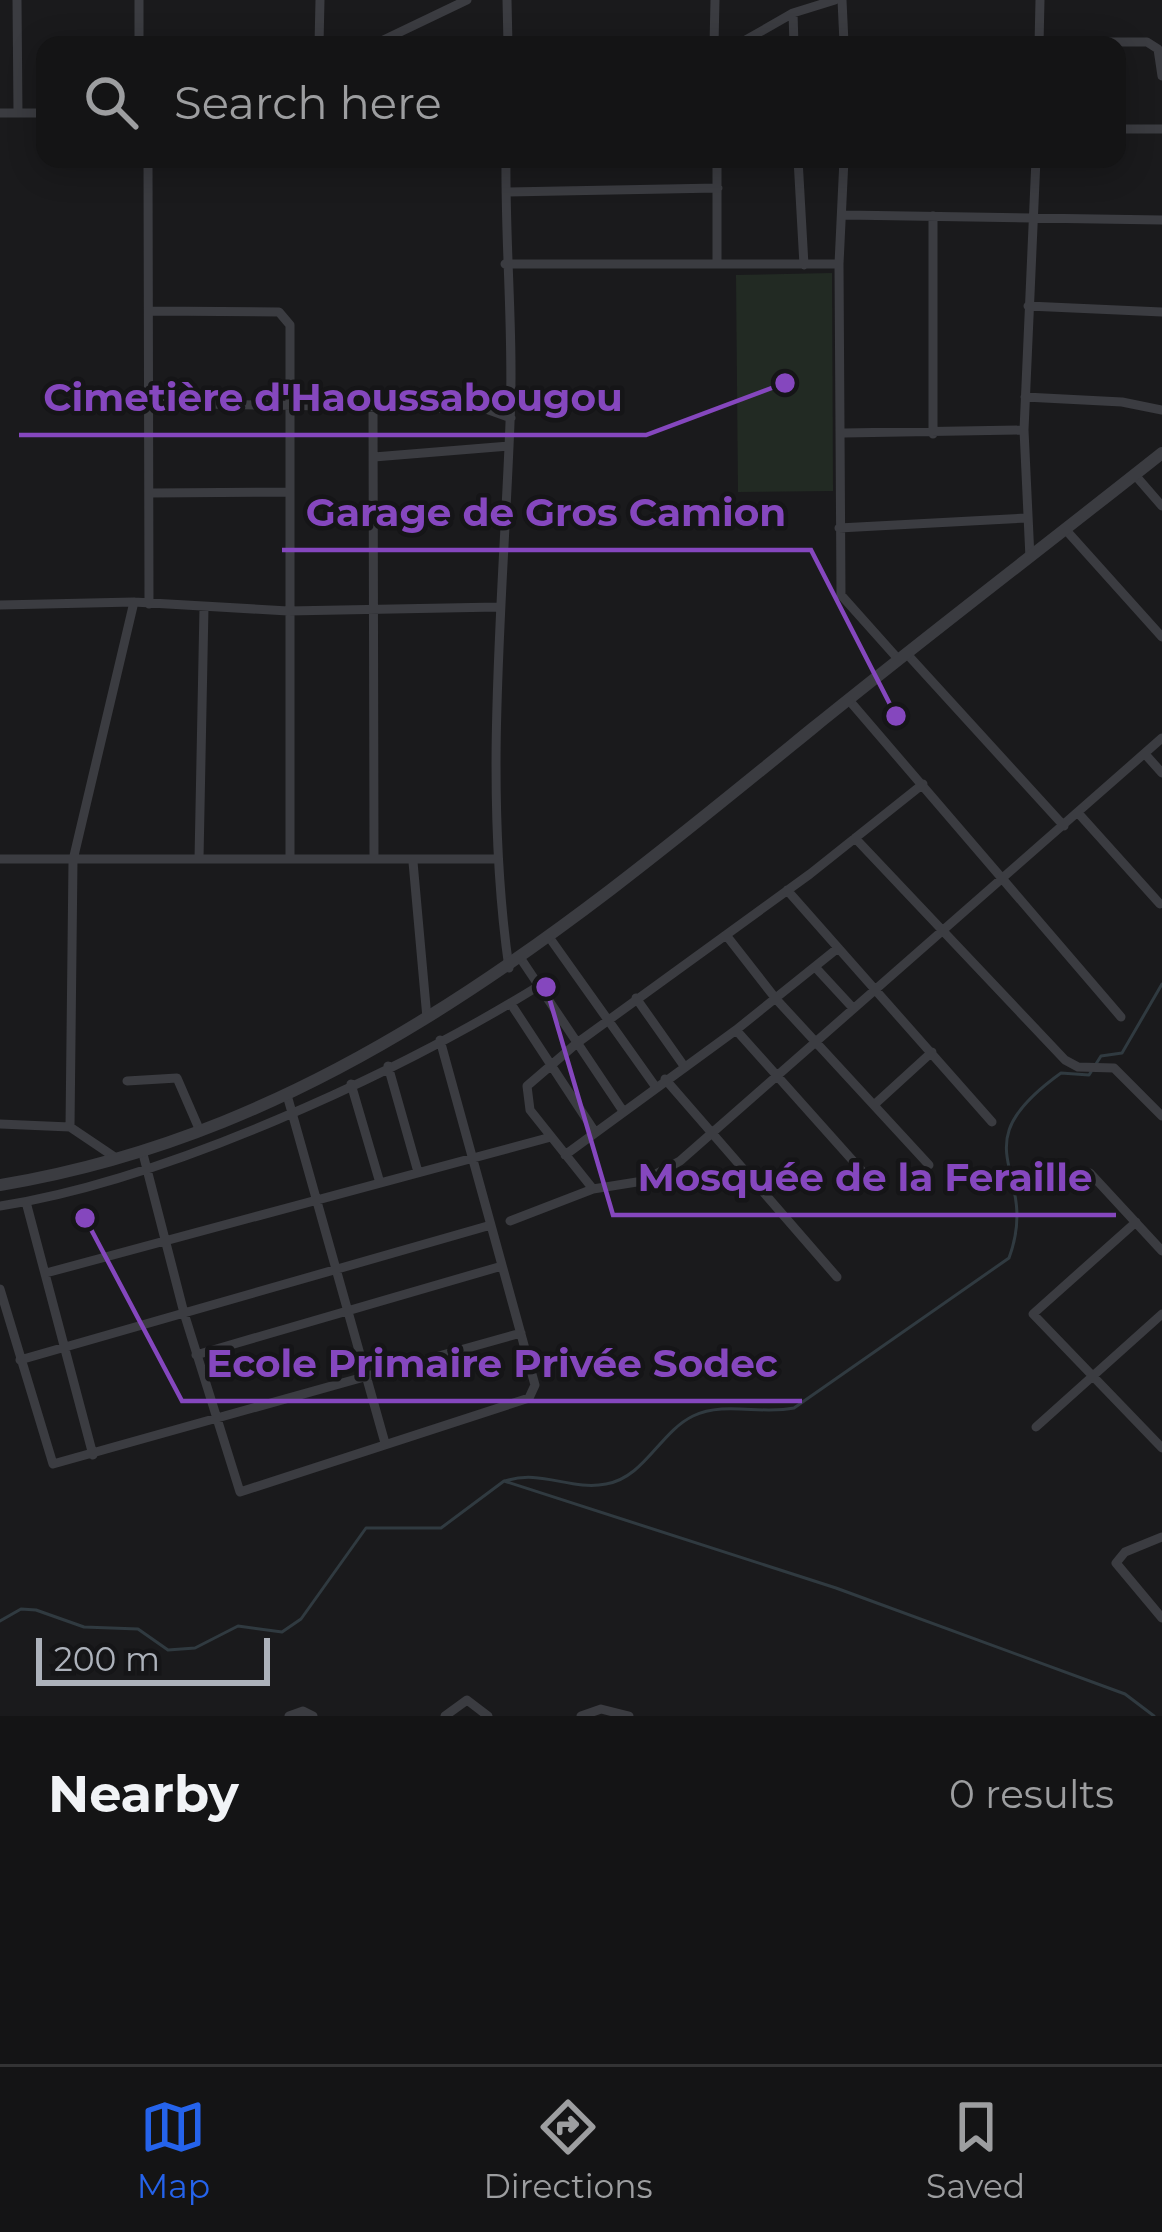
<!DOCTYPE html>
<html lang="en">
<head>
<meta charset="utf-8">
<style>
	:root { --surface:#141415; --page:#1d1d1e; --text:#f1f3f6; --muted:#9d9ea0; --line:#333334; --accent:#2563eb }
	body { margin:0; font-family:Montserrat,sans-serif; background:var(--page); color:var(--text) }
	.scale { position:absolute; left:36px; bottom:30px; width:234px; box-sizing:border-box; padding-left:12px; border:6px solid #adb2bb; border-top:0; font-size:33px; line-height:42px; white-space:nowrap; color:#adb2bb; -webkit-text-stroke:9px #151517; paint-order:stroke }
	.list { margin:0; padding:0; list-style:none }
	h2 { display:flex; justify-content:space-between; align-items:center; height:156px; margin:0; padding:0 48px; font-size:51px }
	h2 small { font-size:39px; font-weight:400; color:var(--muted) }
	.icon { flex:none; width:66px; height:66px; fill:none; stroke:currentColor; stroke-width:2; stroke-linecap:round; stroke-linejoin:round }
	.map { position:relative; flex:none; width:1162px; height:1716px; overflow:hidden }
	.search { position:absolute; background:var(--surface); box-shadow:0 6px 30px #0003; left:36px; right:36px; top:36px; height:132px; display:flex; align-items:center; gap:30px; box-sizing:border-box; padding:0 42px; border-radius:24px; color:var(--muted); font-size:45px }
	.sheet { height:348px; background:var(--surface) }
	nav { display:flex; justify-content:space-around; align-items:center; box-sizing:border-box; height:168px; border-top:3px solid var(--line); background:var(--surface); font-size:33px; color:var(--muted) }
	nav a { display:grid; justify-items:center; gap:6px }
	nav .on { color:var(--accent) }
	.map>svg:first-child { display:block }
</style>
</head>
<body>
<div class="map">
<svg width="1162" height="1716" viewBox="0 0 1162 1716">
	<rect width="100%" height="100%" fill="#1a1a1c"/>
	<path fill="#222a23" d="M832 273 833 491 738 492 736 275Z"/>
	<g fill="none" stroke-linecap="round" stroke-linejoin="round">
		<path stroke="#303a40" stroke-width="3" d="M505 1481C541 1469 571 1491 606 1484 644 1478 660 1432 693 1416 725 1401 760 1415 794 1408L1009 1258C1042 1169 955 1149 1061 1073L1089 1075 1101 1056 1122 1053 1162 984
			M0 1621 21 1609 36 1610 84 1627 138 1629 168 1650 195 1648 238 1626 282 1632 301 1619 366 1528H441L504 1481 836 1588 1125 1694 1154 1716"/>
		<path stroke="#3b3c41" stroke-width="9" d="M17 0 18 113
			M139 0V45
			M507 0 508 45
			M842 0 844 43
			M793 13 794 45
			M844 42H1147L1158 49 1162 76
			M319 45 320 0
			M373 45 467 0
			M714 45 715 0
			M737 45 793 13 835 0
			M1039 45 1040 0
			M0 113H45
			M1117 129H1162
			M148 159 149 604
			M506 159C505 247 514 335 510 423 503 605 483 787 509 968
			M717 159V264
			M798 159 804 265
			M844 159 839 264 841 595 899 660
			M506 192 718 188
			M845 215 1162 220
			M933 216V434
			M505 264H839
			M1028 306 1162 312
			M150 311 279 312 290 325V859
			M1025 397 1122 402 1162 410
			M151 403 486 409 511 418
			M373 405 374 858
			M844 433 1024 430
			M374 457 509 446
			M1135 475 1162 506
			M151 493 290 492
			M839 528 1026 518
			M1065 529 1162 637
			M1030 558 1024 430 1036 159
			M0 605 134 602 288 611 498 607
			M907 654 1064 826
			M848 699 1121 1017
			M1145 754 1162 773
			M1079 814 1160 904
			M855 838 1065 1060 1078 1067 1114 1068 1162 1116
			M0 859H496
			M199 859 204 607
			M413 862 427 1018
			M787 890 992 1122
			M726 935 776 999 929 1165
			M549 937 655 1086
			M521 959 623 1111
			M816 968 852 1007
			M636 998 684 1066
			M511 1004 595 1132
			M736 1030 879 1190
			M388 1066 418 1172
			M665 1079 837 1277
			M127 1081 177 1078 200 1131
			M351 1084 380 1183
			M287 1095 385 1443
			M875 1104 932 1052
			M0 1124 70 1127 116 1158
			M70 1127 73 860 134 602
			M142 1150 184 1313 240 1492 529 1398 535 1385 440 1040
			M565 1155 736 1030 838 948
			M1090 1173 1162 1251
			M593 1189 530 1110 527 1086 577 1043 810 874 923 784
			M26 1202 93 1455
			M0 1206C166 1180 394 1075 537 987
			M510 1221 593 1189 643 1181 680 1161 1162 738
			M1136 1222 1033 1314 1162 1448
			M46 1273 551 1137
			M0 1289 53 1464 521 1333
			M196 1355 502 1266
			M20 1360 491 1225
			M1036 1427 1162 1314
			M1162 1537 1125 1552 1116 1563 1162 1618
			M289 1716 303 1711 313 1716
			M445 1716 467 1700 488 1716
			M581 1716 601 1709 629 1716"/>
		<path stroke="#3b3c41" stroke-width="12" d="M0 1185C326 1131 565 930 813 728 928 635 1046 545 1162 453"/>
	</g>
	<path fill="none" stroke="#8547be" stroke-width="4.5" d="M785 383L646 435H19M896 716L811 550H282M546 987L613 1215H1116M85 1218L182 1401H802"/>
	<g fill="#8547be" stroke="#151517" stroke-width="4.5">
		<circle cx="785" cy="383" r="12"/>
		<circle cx="896" cy="716" r="12"/>
		<circle cx="546" cy="987" r="12"/>
		<circle cx="85" cy="1218" r="12"/>
	</g>
	<g font-size="39" text-anchor="middle" font-weight="bold" fill="#8547be" stroke="#151517" stroke-width="9" stroke-linejoin="round" paint-order="stroke">
		<text x="333" y="411">Cimetière d'Haoussabougou</text>
		<text x="546" y="526">Garage de Gros Camion</text>
		<text x="865" y="1191">Mosquée de la Feraille</text>
		<text x="492" y="1377">Ecole Primaire Privée Sodec</text>
	</g>
</svg>
<div class="scale">200 m</div>
<div class="search"><svg class="icon" aria-label="search" viewBox="0 0 24 24"><circle cx="10" cy="10" r="6"/><path d="M15 15l6 6"/></svg>Search here</div>
</div>
<section class="sheet">
<h2>Nearby<small>0 results</small></h2>
<ul class="list">
</ul>
</section>
<nav>
<a class="on"><svg class="icon" aria-label="map" viewBox="0 0 24 24"><path d="M3 6l6-2 6 2 6-2v14l-6 2-6-2-6 2zM9 4v14M15 6v14"/></svg>Map</a>
<a><svg class="icon" aria-label="directions" viewBox="0 0 24 24"><path d="M12 3l9 9-9 9-9-9zM9 14v-3h6M13 9l2 2-2 2"/></svg>Directions</a>
<a><svg class="icon" aria-label="saved" viewBox="0 0 24 24"><path d="M7 4h10v16l-5-4-5 4z"/></svg>Saved</a>
</nav>
</body>
</html>
